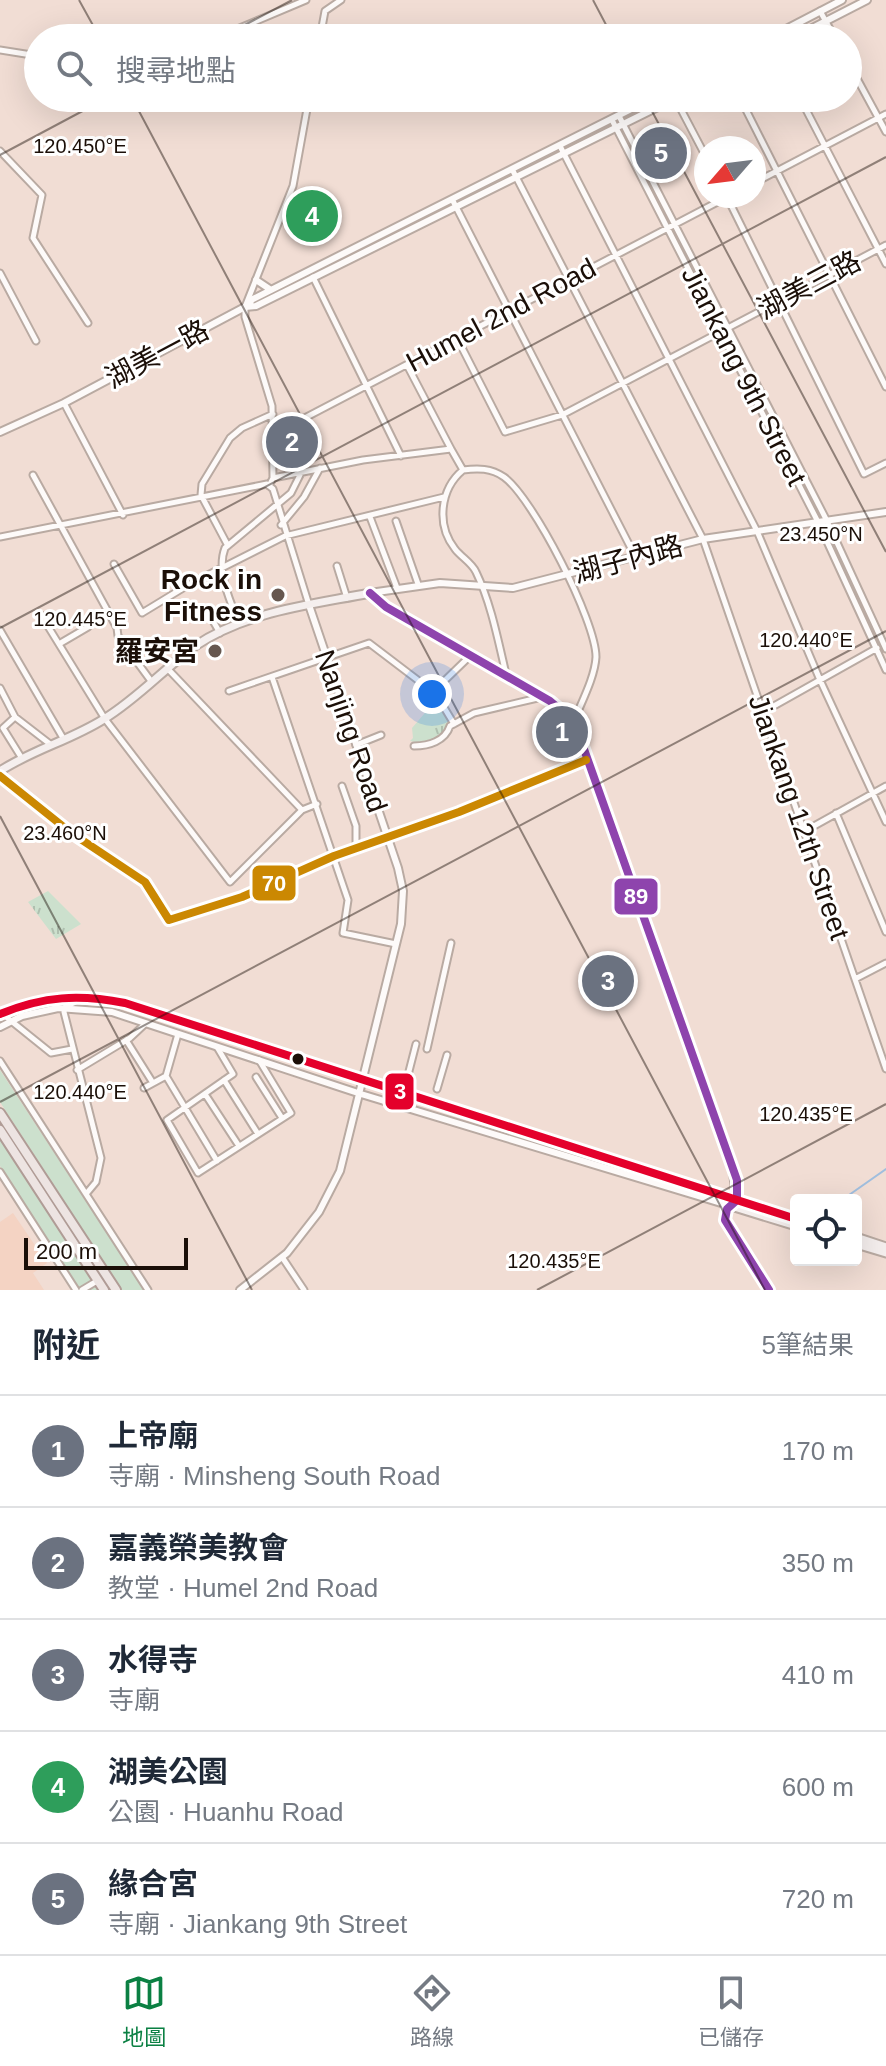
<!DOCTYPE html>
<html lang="zh-TW">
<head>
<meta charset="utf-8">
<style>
	:root { --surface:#fff; --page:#f2f2f3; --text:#1f2937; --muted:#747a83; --line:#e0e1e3; --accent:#0b8043 }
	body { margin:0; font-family:Arial,"Noto Sans TC",sans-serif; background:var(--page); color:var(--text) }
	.controls { position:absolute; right:24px; bottom:24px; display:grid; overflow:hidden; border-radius:8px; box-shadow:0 8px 32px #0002 }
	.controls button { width:72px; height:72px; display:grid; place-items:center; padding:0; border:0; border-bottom:2px solid var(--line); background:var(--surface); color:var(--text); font:40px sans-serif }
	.compass { position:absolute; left:694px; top:136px; width:72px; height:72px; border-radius:50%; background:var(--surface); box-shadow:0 8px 32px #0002; rotate:242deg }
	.scale { position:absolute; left:24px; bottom:20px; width:164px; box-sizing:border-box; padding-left:8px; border:4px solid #1b0f08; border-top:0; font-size:22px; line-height:28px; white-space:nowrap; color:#1b0f08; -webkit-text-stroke:6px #fff; paint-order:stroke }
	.you { position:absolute; left:432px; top:694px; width:28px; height:28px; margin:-20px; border:6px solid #fff; border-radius:50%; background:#1a73e8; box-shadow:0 0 0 12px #1a73e833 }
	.badge { display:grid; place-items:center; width:52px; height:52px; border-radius:50%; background:var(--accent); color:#fff; font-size:26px; font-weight:700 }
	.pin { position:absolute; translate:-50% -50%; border:4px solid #fff; box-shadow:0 2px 8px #0006 }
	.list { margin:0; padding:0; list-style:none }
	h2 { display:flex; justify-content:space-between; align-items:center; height:104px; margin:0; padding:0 32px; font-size:34px }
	h2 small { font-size:26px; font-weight:400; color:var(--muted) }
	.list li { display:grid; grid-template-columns:52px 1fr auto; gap:24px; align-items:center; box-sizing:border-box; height:112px; padding:0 32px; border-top:2px solid var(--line) }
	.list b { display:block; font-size:30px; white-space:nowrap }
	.list p { margin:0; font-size:26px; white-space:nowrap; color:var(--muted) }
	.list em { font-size:26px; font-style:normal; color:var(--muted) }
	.icon { flex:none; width:44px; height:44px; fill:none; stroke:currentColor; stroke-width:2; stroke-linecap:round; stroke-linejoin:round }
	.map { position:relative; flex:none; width:886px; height:1290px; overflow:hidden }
	.search { position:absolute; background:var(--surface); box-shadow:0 8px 32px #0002; left:24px; right:24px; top:24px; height:88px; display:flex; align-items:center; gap:20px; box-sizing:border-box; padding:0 28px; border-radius:44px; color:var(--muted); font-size:30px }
	.sheet { height:664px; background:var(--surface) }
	nav { display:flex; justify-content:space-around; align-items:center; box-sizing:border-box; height:112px; border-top:2px solid var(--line); background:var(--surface); font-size:22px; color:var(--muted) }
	nav a { display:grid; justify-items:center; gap:4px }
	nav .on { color:var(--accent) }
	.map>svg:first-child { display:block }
</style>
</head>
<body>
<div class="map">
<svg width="886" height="1290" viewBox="0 0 886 1290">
	<defs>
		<pattern id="park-tufts" width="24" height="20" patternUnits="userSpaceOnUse" patternTransform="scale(2)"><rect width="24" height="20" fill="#cce0cd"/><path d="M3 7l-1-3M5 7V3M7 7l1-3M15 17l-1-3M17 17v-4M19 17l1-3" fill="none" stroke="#afbfaf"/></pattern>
	</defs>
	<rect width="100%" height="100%" fill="#f1ddd4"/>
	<path fill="#f4d3c3" d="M13 1213 47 1263 33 1273 44 1290H0V1222Z"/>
	<path fill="#cce0cd" d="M0 1070 144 1290H122L0 1102Z
		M0 1136 98 1290H80L0 1166Z"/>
	<path fill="url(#park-tufts)" d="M436 700 450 723 446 733 424 744 410 741 413 738 412 728Z
		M48 891 81 924 56 939 28 902Z"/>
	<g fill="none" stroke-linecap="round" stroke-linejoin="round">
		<path stroke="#a0bede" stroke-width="2" d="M825 1200 849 1195 886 1169"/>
		<defs>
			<path id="minor" d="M820 11 835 38
				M216 38 306 0
				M320 38 325 11 341 0
				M0 50 38 56
				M848 62 886 132
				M675 98 706 157
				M740 98 886 387
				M800 98 886 264
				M619 116 827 521 886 649
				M612 120 818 522 886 670
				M560 146 757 531 820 680 886 822
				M0 151 42 195 33 238 88 323
				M513 171 703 539 886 1069
				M754 183 886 114
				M727 197 864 474 886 463
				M453 201 635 556
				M0 273 36 341
				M313 277 401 456
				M457 338 505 432 562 415 886 245
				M64 403 123 515
				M274 434 729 196
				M451 449 463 470
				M463 470C478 468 491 468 504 477 533 498 596 621 596 657 595 677 581 703 574 721
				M463 470C440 489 436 525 455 549 461 557 472 563 476 572 491 603 498 640 506 674
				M33 475 117 628 118 636 151 681
				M273 478 363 460 451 449 407 365
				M269 486 273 478 272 406 245 317V307L293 186 309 98
				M370 517 397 588
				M396 521 418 584
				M281 525 304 497 320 468
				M0 537 267 484 273 489 309 605
				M227 544 201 495 202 484 230 438 242 428 273 414
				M114 564 142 613 188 585 285 536 444 497
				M337 566 347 598
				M209 614 220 633
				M41 615 105 719 230 882 302 810 317 804
				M239 623C230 601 216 571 225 548L291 493 301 473
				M0 630 63 738
				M59 644 88 627
				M167 668 302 810
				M272 677 348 900 343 933 396 944
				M0 688 15 717 50 744
				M229 691 369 643 436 694
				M763 712 877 648
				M15 717 3 728 21 757
				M454 724 436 694 438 687 470 656
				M356 745 381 735
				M414 746C429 746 445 741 450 726L474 713 542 697
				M0 776 70 832 145 882 169 920 242 897 334 856 459 812 586 760
				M342 786 356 826V849
				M836 813 886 932
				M805 831 886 786
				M855 979 886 963
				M82 999 65 1007 64 1012 101 1158 96 1182 86 1194
				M0 1012 51 1053 72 1049
				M126 1040 153 1083
				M217 1047 233 1074 167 1120 198 1173 291 1113 259 1060
				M427 1049 451 943
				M0 1061 148 1290
				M77 1070 130 1038 145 1024
				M166 1076 178 1034
				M256 1077 282 1118
				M407 1079 416 1044
				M224 1080 258 1134
				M144 1088 166 1076 217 1161
				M437 1089 447 1055
				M205 1094 239 1146
				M0 1172 76 1290
				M731 1206 725 1220 769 1290
				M282 1257 304 1290
				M82 1290 97 1281"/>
			<path id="tertiary" d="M769 38 842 0
				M793 38 867 0
				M256 280 271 290
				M245 307 253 299 653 98
				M0 432 64 403 245 307 256 306 676 98
				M370 593 440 583 513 588 703 539 886 512
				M0 1014C44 996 79 994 125 1003L737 1200
				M0 1027 22 1016 58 1008 112 1012 361 1094 731 1206
				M240 1290 287 1253 319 1212 340 1171 401 924 403 891 398 868 309 605"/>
			<path id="secondary" d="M0 771C34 749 71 740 104 719 137 699 164 669 195 646 247 611 310 605 370 593L386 607 550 701 574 721 733 1169 737 1200 731 1206 796 1226
				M737 1200 796 1219
				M856 1237 886 1247
				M856 1244 886 1253"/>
			<path id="primary" d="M0 1113 116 1290
				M0 1130 104 1290"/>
		</defs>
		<use href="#minor" stroke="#b9aaa2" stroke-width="9"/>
		<use href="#tertiary" stroke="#b9aaa2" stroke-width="10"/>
		<use href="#secondary" stroke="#b9aaa2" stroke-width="11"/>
		<use href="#primary" stroke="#b09c96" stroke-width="12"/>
		<use href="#minor" stroke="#fdfaf9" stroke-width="5"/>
		<use href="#tertiary" stroke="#fdfaf9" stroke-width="6"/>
		<use href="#secondary" stroke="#f5efee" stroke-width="7"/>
		<use href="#primary" stroke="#ede4e2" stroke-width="8"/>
		<defs>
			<path id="bus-1" d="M370 593 386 607 550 701 574 721 737 1180V1200L727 1209 725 1220 769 1290"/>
			<path id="bus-2" d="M0 776 70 832 145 882 169 920 242 897 334 856 459 812 586 760"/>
			<path id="bus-3" d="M0 1014C44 996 79 994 125 1003L796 1219"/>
		</defs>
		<use href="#bus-1" stroke="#fff" stroke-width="14"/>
		<use href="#bus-2" stroke="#fff" stroke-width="14"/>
		<use href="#bus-3" stroke="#fff" stroke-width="14"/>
		<use href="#bus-1" stroke="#8e44ad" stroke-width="8"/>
		<use href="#bus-2" stroke="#cb8802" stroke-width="8"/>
		<use href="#bus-3" stroke="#e4002b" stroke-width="8"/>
	</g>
	<path fill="none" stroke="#1b0f08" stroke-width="2" stroke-opacity="0.45" d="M79 0 100 38M593 0 613 38M220 38 292 0M132 98 765 1290M645 98 886 552M0 155 107 98M0 628 886 157M0 816 252 1290M0 1102 886 631M537 1290 886 1104"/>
	<g fill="#66574f" stroke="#fff" stroke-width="3">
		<circle cx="278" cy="595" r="8"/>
		<circle cx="215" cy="651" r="8"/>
	</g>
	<circle fill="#1b0f08" stroke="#fff" stroke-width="3" cx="298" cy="1059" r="7"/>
	<g text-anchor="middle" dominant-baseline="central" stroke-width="6" stroke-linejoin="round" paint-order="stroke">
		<g font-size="28" fill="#1b0f08" stroke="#fff">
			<text transform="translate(809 285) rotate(-28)">湖美三路</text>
			<text transform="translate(501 315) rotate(-28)">Humel 2nd Road</text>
			<text transform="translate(157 354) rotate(-28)">湖美一路</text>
			<text transform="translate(744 376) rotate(63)">Jiankang 9th Street</text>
			<text transform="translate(628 559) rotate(-15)">湖子內路</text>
			<text transform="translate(351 731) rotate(71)">Nanjing Road</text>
			<text transform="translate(799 817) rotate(71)">Jiankang 12th Street</text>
		</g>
		<g font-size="28" font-weight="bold" fill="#1b0f08" stroke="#fff" text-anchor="end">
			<text x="262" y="579">Rock in<tspan x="262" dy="32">Fitness</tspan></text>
			<text x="199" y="651">羅安宮</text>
		</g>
	</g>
	<g font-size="20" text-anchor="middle" fill="#1b0f08" stroke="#fff" stroke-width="6" stroke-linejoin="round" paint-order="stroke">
		<text x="80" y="153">120.450°E</text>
		<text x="821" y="541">23.450°N</text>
		<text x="80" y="626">120.445°E</text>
		<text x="806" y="647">120.440°E</text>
		<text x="65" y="840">23.460°N</text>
		<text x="80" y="1099">120.440°E</text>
		<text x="806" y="1121">120.435°E</text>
		<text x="554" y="1268">120.435°E</text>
	</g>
	<g stroke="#fff" stroke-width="3">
		<rect x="251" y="864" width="46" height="38" rx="8" fill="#cb8802"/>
		<rect x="613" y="877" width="46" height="39" rx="8" fill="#8e44ad"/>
		<rect x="384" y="1072" width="31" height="39" rx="8" fill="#e4002b"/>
	</g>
	<g font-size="22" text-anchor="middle" font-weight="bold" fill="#fff">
		<text x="274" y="891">70</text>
		<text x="636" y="904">89</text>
		<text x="400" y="1099">3</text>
	</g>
</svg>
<div class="controls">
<button><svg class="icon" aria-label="locate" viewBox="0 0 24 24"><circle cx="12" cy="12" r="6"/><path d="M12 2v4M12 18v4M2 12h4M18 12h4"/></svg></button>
</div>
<svg class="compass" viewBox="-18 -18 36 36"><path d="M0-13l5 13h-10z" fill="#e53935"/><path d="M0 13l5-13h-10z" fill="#747a83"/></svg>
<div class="scale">200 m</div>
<div class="you"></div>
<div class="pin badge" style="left:562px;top:732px;background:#6b7280">1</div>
<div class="pin badge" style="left:292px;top:442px;background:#6b7280">2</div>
<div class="pin badge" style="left:608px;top:981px;background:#6b7280">3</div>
<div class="pin badge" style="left:312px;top:216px;background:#2e9e5b">4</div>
<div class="pin badge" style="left:661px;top:153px;background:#6b7280">5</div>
<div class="search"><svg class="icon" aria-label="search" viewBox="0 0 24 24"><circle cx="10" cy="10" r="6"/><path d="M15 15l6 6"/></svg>搜尋地點</div>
</div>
<section class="sheet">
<h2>附近<small>5筆結果</small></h2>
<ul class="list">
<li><span class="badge" style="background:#6b7280">1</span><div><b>上帝廟</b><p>寺廟 · Minsheng South Road</p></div><em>170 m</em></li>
<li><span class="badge" style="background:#6b7280">2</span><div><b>嘉義榮美教會</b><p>教堂 · Humel 2nd Road</p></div><em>350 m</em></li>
<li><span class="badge" style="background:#6b7280">3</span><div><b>水得寺</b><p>寺廟</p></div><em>410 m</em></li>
<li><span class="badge" style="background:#2e9e5b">4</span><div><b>湖美公園</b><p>公園 · Huanhu Road</p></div><em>600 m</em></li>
<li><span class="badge" style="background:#6b7280">5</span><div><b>緣合宮</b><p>寺廟 · Jiankang 9th Street</p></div><em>720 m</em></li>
</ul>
</section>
<nav>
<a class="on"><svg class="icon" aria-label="map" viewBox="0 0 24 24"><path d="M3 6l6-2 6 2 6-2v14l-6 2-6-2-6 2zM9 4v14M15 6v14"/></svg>地圖</a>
<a><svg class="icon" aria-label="directions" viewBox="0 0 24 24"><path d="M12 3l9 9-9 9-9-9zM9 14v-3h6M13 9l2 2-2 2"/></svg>路線</a>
<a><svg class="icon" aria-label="saved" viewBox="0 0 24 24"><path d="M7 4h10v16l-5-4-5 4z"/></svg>已儲存</a>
</nav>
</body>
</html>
